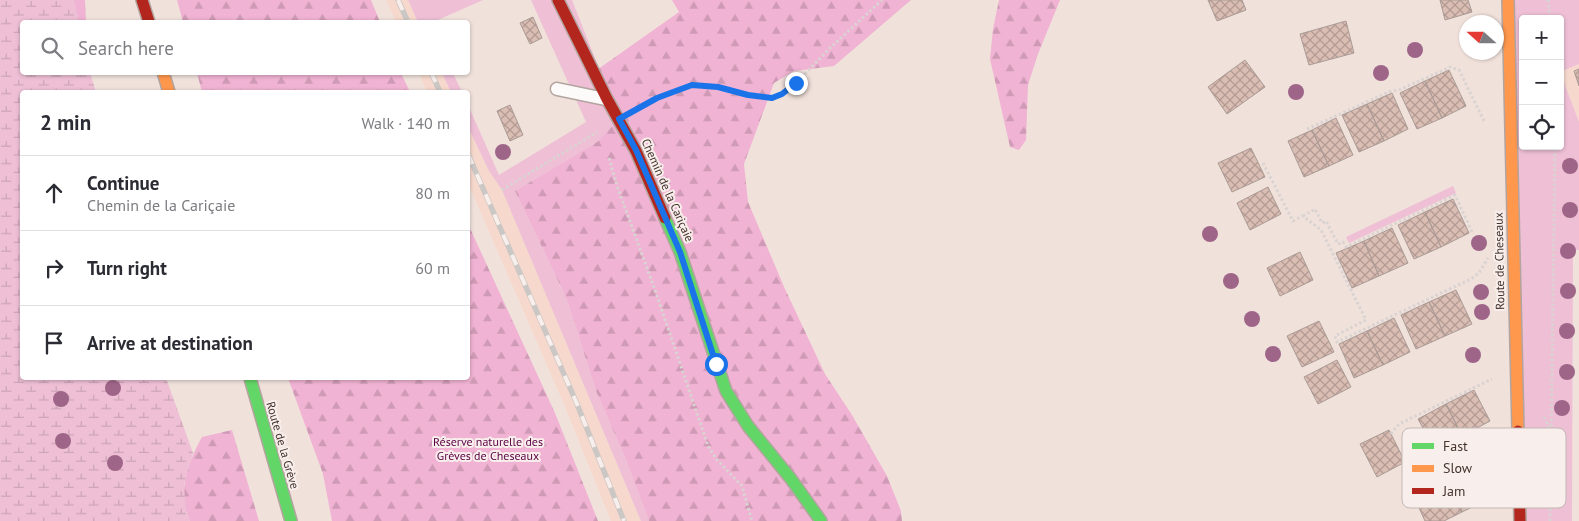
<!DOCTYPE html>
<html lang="en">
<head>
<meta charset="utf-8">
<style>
	:root { --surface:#fff; --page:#f7f7f7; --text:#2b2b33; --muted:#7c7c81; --line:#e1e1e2 }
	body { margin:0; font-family:"PT Sans",sans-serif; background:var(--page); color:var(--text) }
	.controls { position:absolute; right:15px; top:15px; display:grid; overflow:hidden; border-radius:5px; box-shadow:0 1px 4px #0004 }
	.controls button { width:45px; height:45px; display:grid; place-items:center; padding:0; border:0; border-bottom:1px solid var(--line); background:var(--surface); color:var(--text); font:25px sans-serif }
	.compass { position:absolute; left:1459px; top:15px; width:45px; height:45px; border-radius:50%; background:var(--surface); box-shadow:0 1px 4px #0004; rotate:291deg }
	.stop { position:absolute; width:15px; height:15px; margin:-11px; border:4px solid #1a73e8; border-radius:50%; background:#fff }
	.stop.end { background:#1a73e8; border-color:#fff; box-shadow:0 1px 5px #0008 }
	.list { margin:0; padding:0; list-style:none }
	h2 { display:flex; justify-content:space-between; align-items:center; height:65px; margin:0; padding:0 20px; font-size:21px }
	h2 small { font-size:16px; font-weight:400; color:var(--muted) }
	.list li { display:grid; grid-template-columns:32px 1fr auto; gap:15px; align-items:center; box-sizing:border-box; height:75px; padding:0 20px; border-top:1px solid var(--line) }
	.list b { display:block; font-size:19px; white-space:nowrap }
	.list p { margin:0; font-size:16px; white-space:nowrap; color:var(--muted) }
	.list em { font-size:16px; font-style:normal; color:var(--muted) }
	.icon { flex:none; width:28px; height:28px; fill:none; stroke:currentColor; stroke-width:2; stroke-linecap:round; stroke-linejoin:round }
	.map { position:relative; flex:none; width:1579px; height:521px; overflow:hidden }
	.search { position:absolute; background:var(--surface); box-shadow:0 1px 4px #0004; left:20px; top:20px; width:450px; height:55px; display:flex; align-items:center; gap:12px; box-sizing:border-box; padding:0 18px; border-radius:5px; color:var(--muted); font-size:19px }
	.panel { position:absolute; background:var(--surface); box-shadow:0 1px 4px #0004; left:20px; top:90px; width:450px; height:290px; border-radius:5px }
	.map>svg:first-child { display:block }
</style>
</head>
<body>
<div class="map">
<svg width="1579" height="521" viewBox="0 0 1579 521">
	<defs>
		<pattern id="forest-firs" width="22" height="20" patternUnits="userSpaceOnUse" patternTransform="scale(1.25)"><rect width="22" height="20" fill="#f0b3d3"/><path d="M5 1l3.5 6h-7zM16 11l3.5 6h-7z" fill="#cf9ab5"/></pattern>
		<pattern id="wetland-marsh" width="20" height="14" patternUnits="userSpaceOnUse" patternTransform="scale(1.25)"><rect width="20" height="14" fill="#eebfd5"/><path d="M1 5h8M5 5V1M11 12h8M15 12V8" fill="none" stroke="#cda5b7"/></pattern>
		<pattern id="building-cross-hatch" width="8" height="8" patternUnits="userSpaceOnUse" patternTransform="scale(1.25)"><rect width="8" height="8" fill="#dabeb4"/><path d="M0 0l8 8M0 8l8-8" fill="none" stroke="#b39b93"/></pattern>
	</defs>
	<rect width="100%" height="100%" fill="#f1e1db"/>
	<path fill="#f6d8cc" d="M386 0H408L418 22H396Z
		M1579 64V122L1560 72Z
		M419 73H442L451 92H427Z
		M468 127 489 171 502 190 641 521H611L566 409 468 183Z"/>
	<path fill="#eebfd5" d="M408 0H483L433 22H418Z
		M531 0H572L619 119 597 142 515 191 563 291 570 309 596 391 626 460 649 521H641L502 190 489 171 468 127V105L499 175 586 122Z
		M1508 0H1579V64L1560 72V19H1523V146H1560V72L1579 122V250H1573L1572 521H1520Z
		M442 73H453L462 92H451Z
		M1453 186 1456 193 1349 243 1346 237Z"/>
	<path fill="url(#forest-firs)" d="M52 0H85L86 22H58Z
		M177 0H371L380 22H183Z
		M672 0H911L834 66 794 71 774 83 744 164 748 202 785 289 825 374 852 415 887 476 901 511 902 521H649L626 460 596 391 570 309 563 291 515 191 597 142 619 119 594 72 679 12Z
		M999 0H1060L1038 54 1028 85 1026 140 1019 150 1010 147 990 59 993 29Z
		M197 73H401L410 92H202Z
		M468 224 555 413 598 521H332L323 474 288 378H468Z
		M232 430 259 521H190C176 494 188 462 202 437Z"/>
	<path fill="url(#wetland-marsh)" d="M0 0H74L79 22H22V72L90 73 96 92H22V378H166L193 453 184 484 186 513 190 521H0Z"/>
	<path fill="url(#building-cross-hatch)" stroke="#aa9b96" d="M1208 0H1242L1246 10 1217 21Z
		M1440 0H1468L1472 12 1445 20Z
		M533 17 542 38 530 44 520 23Z
		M1346 21 1354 53 1309 65 1300 34Z
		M1245 60 1265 87 1227 114 1208 87Z
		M1579 69V86L1574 71Z
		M1449 70 1466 106 1442 118 1425 81Z
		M1425 81 1442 118 1417 129 1400 93Z
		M1392 93 1408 129 1384 141 1367 104Z
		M1367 104 1384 141 1359 152 1342 115Z
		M510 105 523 135 510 141 497 111Z
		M1336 118 1353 155 1329 166 1312 130Z
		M1312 130 1329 166 1304 177 1288 141Z
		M1251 148 1265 177 1232 192 1218 163Z
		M1268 187 1281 214 1250 230 1237 203Z
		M1453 199 1469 233 1441 247 1425 212Z
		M1425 212 1441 247 1414 259 1398 225Z
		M1392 228 1408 263 1379 276 1364 241Z
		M1364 241 1379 276 1352 288 1336 253Z
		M1300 252 1313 280 1280 296 1267 268Z
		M1456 290 1472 324 1445 336 1429 302Z
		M1429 302 1445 336 1416 349 1401 315Z
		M1394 318 1410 352 1383 365 1367 331Z
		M1319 321 1334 352 1302 367 1287 336Z
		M1367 331 1383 365 1354 378 1339 344Z
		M1337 360 1351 387 1318 404 1304 377Z
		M1474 390 1490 421 1462 436 1446 404Z
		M1446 404 1462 436 1435 450 1418 419Z
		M1389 430 1405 462 1377 477 1360 444Z
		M1473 466 1489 499 1462 512 1446 480Z
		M1449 485 1462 512 1444 521H1425L1416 501Z"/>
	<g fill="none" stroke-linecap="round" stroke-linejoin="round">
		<defs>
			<path id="lane" d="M557 89 605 99"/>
			<path id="fast" d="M665 218 680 252 726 391 748 426 791 479 821 521
				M250 378 291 521"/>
			<path id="slow" d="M1508 0 1518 431
				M163 72 169 92"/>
			<path id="jam" d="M142 0 149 22
				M558 0 607 99 636 151 665 218
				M1518 431 1520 521"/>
		</defs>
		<use href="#lane" stroke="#b3a49f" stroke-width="15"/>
		<use href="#fast" stroke="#b3a49f" stroke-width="14"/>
		<use href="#slow" stroke="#b3a49f" stroke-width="14"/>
		<use href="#jam" stroke="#b3a49f" stroke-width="14"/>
		<path stroke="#d9d3d2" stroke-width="3" stroke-dasharray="2.5 2.5" stroke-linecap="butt" d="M1548 0 1550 19
			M639 107 657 97 692 85 718 87 762 97 773 98 782 94 796 83 829 49 882 0
			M1307 129 1391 91 1399 90 1450 67 1459 70 1485 123
			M609 158 617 186 654 287 708 446 717 460 742 486 752 521
			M1263 163 1293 221 1303 216 1321 230 1366 320 1335 336 1337 342 1471 279 1479 273 1488 258
			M502 190 597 132
			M1303 216 1315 209 1322 223 1326 221 1338 244 1343 242 1346 247 1455 195 1473 234
			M1544 417 1550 429
			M1391 434 1399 424 1492 379
			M1550 521 1555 146"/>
		<use href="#lane" stroke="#fdfafa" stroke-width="12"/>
		<use href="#fast" stroke="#63d668" stroke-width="11"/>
		<use href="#slow" stroke="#ff974d" stroke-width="11"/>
		<use href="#jam" stroke="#b3261e" stroke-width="11"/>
		<defs>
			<path id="rail" d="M398 0 408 22
				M431 72 440 92
				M468 154 577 404 624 521"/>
		</defs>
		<use href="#rail" stroke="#cbc7c5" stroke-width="5.5"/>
		<use href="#rail" stroke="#f8efec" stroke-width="4" stroke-dasharray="11" stroke-linecap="butt"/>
	</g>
	<g fill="#9e6588">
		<circle cx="1415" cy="50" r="8"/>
		<circle cx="1381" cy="73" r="8"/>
		<circle cx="1296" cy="92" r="8"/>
		<circle cx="503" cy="152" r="8"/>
		<circle cx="1570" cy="166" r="8"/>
		<circle cx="1570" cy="210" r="8"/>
		<circle cx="1210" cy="234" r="8"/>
		<circle cx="1479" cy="243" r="8"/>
		<circle cx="1568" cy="251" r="8"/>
		<circle cx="1231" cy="281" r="8"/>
		<circle cx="1568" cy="291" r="8"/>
		<circle cx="1481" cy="292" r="8"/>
		<circle cx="1482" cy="312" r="8"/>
		<circle cx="1252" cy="319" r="8"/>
		<circle cx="1567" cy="331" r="8"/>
		<circle cx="1273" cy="354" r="8"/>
		<circle cx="1473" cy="355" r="8"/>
		<circle cx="1567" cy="372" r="8"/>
		<circle cx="113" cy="388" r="8"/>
		<circle cx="61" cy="399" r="8"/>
		<circle cx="1562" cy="408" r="8"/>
		<circle cx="63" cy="441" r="8"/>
		<circle cx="115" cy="463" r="8"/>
	</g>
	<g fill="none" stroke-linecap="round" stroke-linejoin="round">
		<path stroke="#1a73e8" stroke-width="6" d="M716 364 680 252 636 150 619 119 657 98 692 85 718 87 748 95 772 98 782 94 796 83"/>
	</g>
	<g text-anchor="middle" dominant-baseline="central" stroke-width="4" stroke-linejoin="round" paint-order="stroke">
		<g font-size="12" fill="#45332d" stroke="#f8efec">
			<text transform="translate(668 190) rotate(66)">Chemin de la Cariçaie</text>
			<text transform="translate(1499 261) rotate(-91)">Route de Cheseaux</text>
			<text transform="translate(283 445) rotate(74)">Route de la Grève</text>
		</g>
		<g font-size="12" fill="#5b0045" stroke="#f8efec">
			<text x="488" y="441">Réserve naturelle des<tspan x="488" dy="14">Grèves de Cheseaux</tspan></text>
		</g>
	</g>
	<rect x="1402" y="428" width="164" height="80" rx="8" fill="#f8efec" stroke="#c2b7b3" stroke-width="1"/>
	<rect x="1412" y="443" width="22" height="6" fill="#63d668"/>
	<rect x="1412" y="465" width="22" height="7" fill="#ff974d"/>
	<rect x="1412" y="488" width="22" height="6" fill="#b3261e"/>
	<g font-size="14" fill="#45332d">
		<text x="1443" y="451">Fast</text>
		<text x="1443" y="473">Slow</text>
		<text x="1443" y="496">Jam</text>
	</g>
</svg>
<div class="controls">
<button>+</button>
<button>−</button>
<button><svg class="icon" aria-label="locate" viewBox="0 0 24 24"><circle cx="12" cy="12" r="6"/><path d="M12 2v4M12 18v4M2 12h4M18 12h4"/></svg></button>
</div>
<svg class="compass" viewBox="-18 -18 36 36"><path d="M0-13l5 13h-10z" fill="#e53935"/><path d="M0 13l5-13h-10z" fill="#7c7c81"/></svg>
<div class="stop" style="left:716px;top:364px"></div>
<div class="stop end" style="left:796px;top:83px"></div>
<div class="search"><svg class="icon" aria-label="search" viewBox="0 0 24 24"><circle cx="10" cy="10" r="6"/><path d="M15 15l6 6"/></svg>Search here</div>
<section class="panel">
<h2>2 min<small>Walk · 140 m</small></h2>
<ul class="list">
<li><svg class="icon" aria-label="ahead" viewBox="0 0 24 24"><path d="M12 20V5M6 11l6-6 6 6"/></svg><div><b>Continue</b><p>Chemin de la Cariçaie</p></div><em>80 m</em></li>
<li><svg class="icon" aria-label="right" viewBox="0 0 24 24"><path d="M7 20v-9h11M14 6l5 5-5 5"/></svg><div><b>Turn right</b></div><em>60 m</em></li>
<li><svg class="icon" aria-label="arrive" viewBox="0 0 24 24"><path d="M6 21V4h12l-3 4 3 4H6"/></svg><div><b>Arrive at destination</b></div></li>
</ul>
</section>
</div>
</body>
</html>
